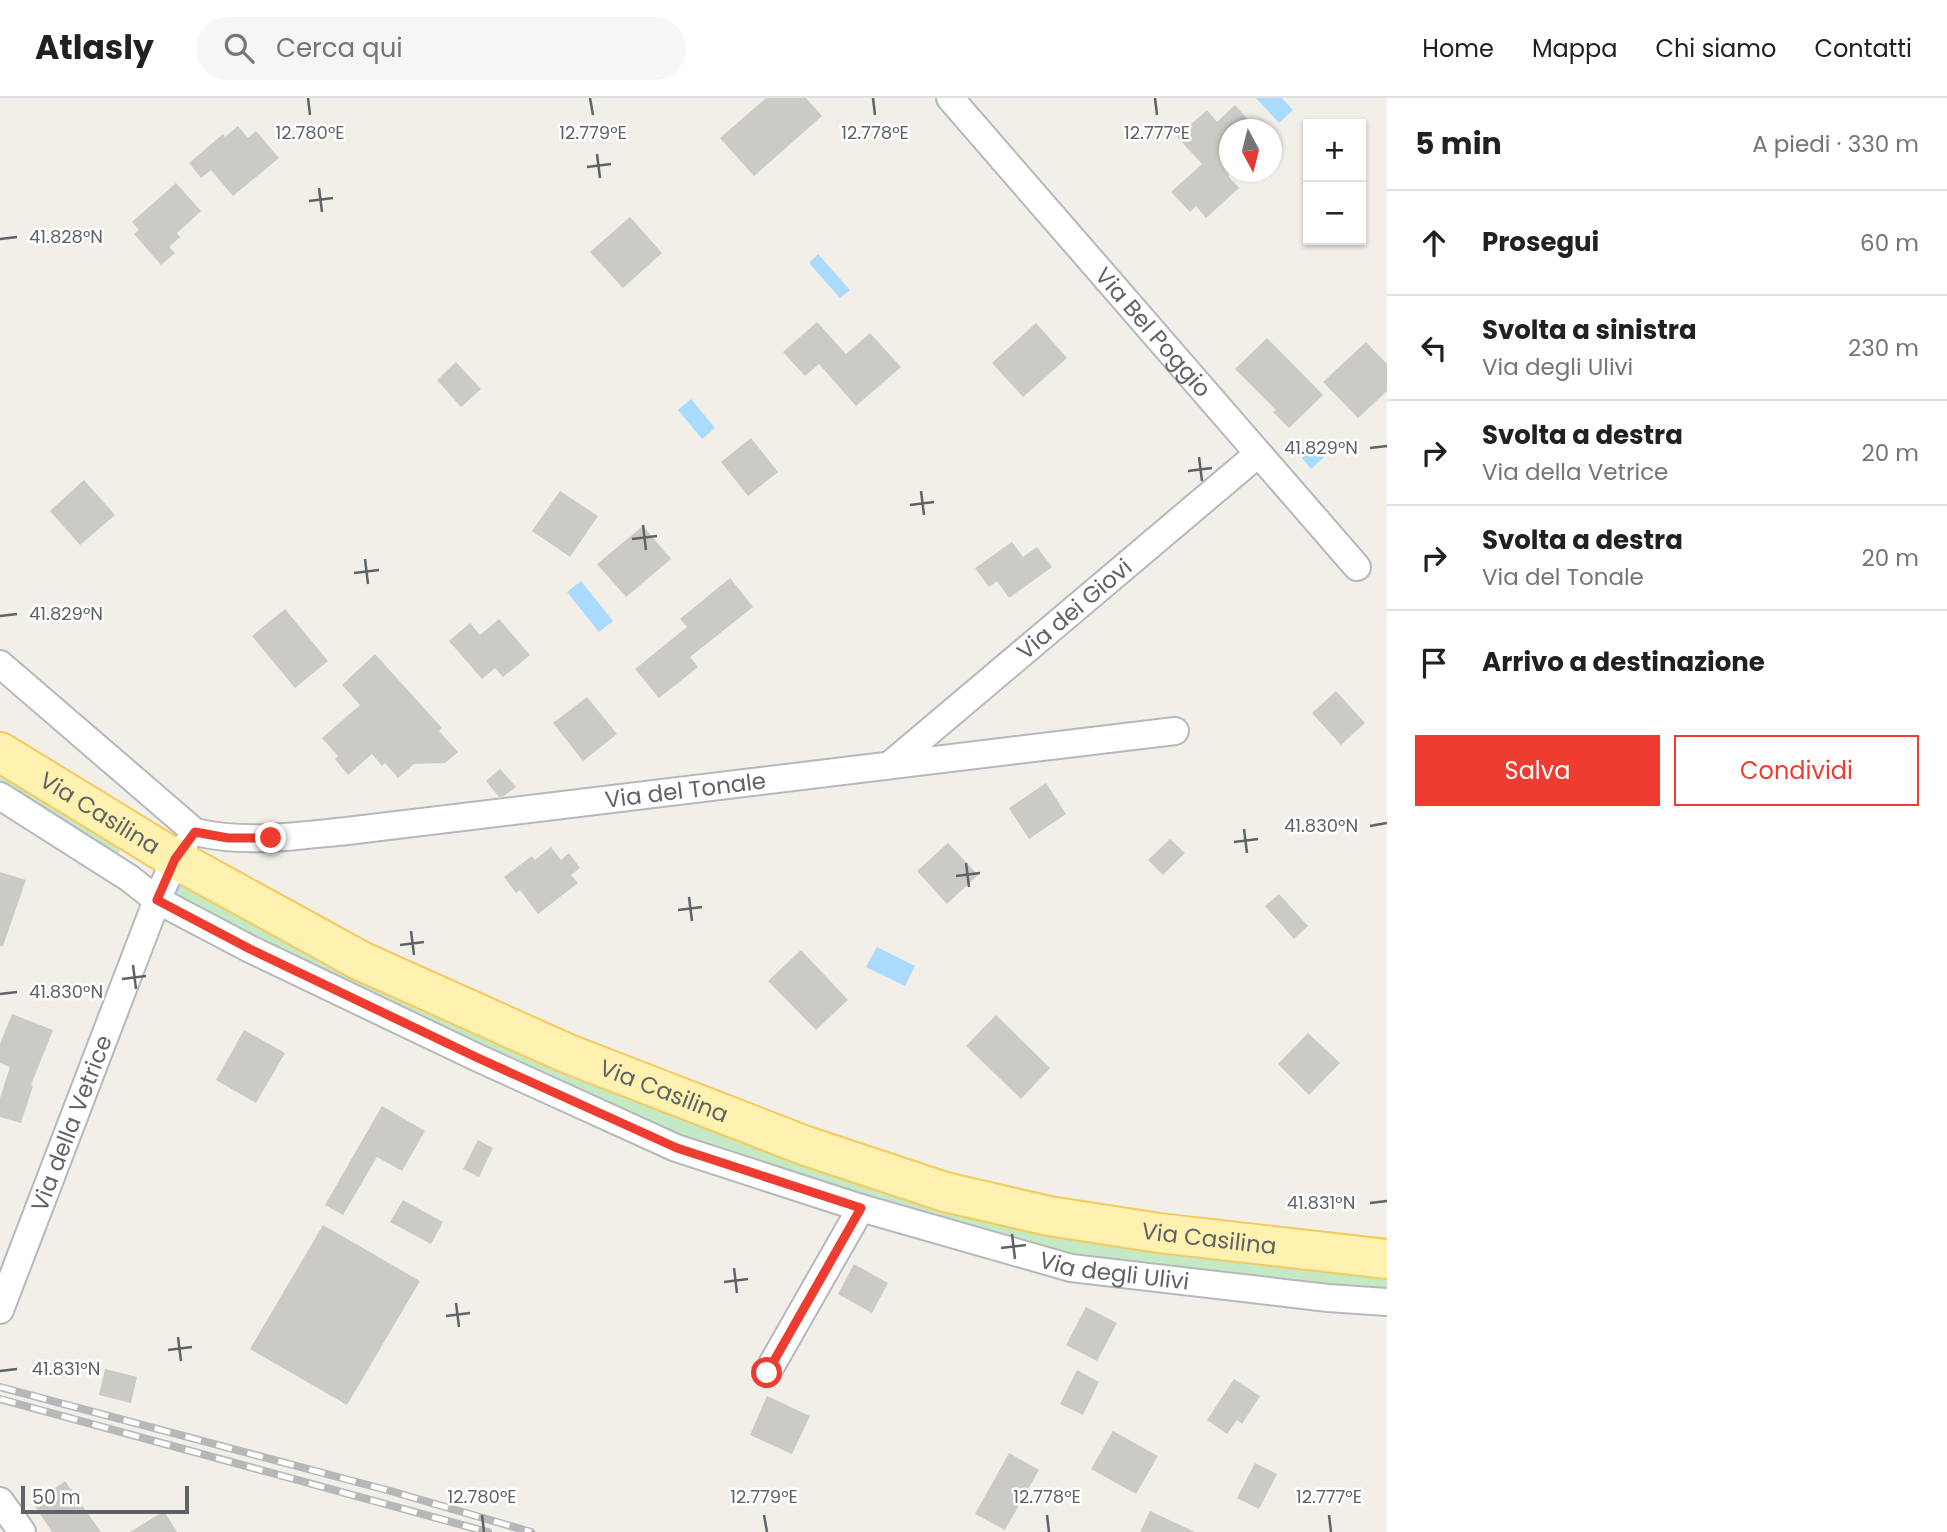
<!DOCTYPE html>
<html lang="it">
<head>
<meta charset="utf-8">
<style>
	:root { --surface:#fff; --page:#f6f6f6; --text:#202124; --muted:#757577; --line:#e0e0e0; --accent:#ef3c30 }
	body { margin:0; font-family:Poppins,sans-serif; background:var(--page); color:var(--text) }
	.controls { position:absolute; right:21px; top:21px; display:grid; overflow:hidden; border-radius:0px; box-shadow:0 2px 5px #0004 }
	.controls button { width:63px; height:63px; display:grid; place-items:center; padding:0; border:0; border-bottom:2px solid var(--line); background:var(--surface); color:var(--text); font:35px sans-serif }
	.compass { position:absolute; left:1219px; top:21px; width:63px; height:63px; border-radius:50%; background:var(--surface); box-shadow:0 2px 5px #0004; rotate:173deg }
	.scale { position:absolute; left:21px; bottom:18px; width:168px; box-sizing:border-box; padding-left:7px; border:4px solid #5f6368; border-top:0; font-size:19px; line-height:24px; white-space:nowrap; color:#5f6368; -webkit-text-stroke:5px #fff; paint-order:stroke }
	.stop { position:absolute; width:21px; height:21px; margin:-16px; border:5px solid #ef3c30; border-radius:50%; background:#fff }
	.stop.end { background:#ef3c30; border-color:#fff; box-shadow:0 2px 7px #0008 }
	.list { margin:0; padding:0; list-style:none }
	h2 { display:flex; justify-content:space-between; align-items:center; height:91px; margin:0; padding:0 28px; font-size:30px }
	h2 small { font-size:23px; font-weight:400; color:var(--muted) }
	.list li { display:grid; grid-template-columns:46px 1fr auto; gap:21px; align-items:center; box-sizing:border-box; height:105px; padding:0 28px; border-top:2px solid var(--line) }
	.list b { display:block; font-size:26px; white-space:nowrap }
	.list p { margin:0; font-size:23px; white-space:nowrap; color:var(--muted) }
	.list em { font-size:23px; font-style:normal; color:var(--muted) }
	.actions { display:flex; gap:14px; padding:21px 28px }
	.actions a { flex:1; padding:16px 0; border:2px solid var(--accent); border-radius:0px; text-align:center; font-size:24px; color:var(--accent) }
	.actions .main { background:var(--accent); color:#fff }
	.icon { flex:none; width:38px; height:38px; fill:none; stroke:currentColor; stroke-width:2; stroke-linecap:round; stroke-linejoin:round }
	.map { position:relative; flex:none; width:1387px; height:1434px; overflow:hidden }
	header { display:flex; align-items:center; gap:42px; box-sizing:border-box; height:98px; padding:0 35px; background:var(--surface); border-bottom:2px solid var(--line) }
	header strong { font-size:33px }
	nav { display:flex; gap:38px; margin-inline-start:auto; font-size:24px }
	.search { width:490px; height:63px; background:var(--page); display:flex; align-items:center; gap:18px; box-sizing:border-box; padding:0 24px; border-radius:38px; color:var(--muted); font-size:26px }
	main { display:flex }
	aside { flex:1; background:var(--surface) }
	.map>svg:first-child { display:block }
</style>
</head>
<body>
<header>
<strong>Atlasly</strong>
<div class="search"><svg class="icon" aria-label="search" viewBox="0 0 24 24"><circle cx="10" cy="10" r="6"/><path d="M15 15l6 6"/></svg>Cerca qui</div>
<nav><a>Home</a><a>Mappa</a><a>Chi siamo</a><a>Contatti</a></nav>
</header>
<main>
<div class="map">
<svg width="1387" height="1434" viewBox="0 0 1387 1434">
	<rect width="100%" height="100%" fill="#f1efe8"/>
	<path fill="#c4e9c4" d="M0 675 122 749 114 762 0 691Z
		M183 787 666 1013 1387 1177V1196L1082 1165 789 1083 596 1006 175 803Z"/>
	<path fill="#aadbff" d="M1256 0H1282L1293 12 1279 25Z
		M818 156 850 192 840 200 809 165Z
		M691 301 715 330 702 341 678 312Z
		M1323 340 1333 351 1311 371 1302 360Z
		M581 483 613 523 599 534 567 494Z
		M877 849 915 868 905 888 866 869Z"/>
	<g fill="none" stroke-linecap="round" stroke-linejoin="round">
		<path stroke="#aadbff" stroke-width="7" d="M172 801 179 786"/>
	</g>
	<path fill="#cccac4" d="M766 0H806L822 18 754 78 720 40Z
		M1235 7 1257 32H1229V79L1239 90 1206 120 1196 108 1190 114 1171 94 1202 66 1177 39 1207 12 1217 24Z
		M238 28 248 40 256 33 279 60 233 98 211 72 201 80 189 65 223 36 225 39Z
		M176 85 201 113 177 135 180 139 169 149 175 155 161 167 134 136 139 132 132 124Z
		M630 119 662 155 623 190 590 154Z
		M817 224 846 256 870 235 901 269 856 308 819 266 805 278 783 254Z
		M1036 225 1067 260 1023 299 992 265Z
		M1267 240 1323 297 1289 330 1273 314 1276 312 1235 271Z
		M1366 244 1387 266V293L1358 320 1323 284Z
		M456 264 481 291 461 309 437 282Z
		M751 340 778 374 748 398 721 364Z
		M84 382 115 417 80 447 50 413Z
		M560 393 598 418 570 459 532 433Z
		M643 428 671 461 626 499 597 466Z
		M1012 444 1023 459 1037 449 1052 469 1009 500 997 483 989 489 975 470Z
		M730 480 753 509 690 559 698 569 659 600 635 571 687 529 680 521Z
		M285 511 328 563 295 590 252 538Z
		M499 521 530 557 503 579 495 570 482 581 449 543 470 525 480 537Z
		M375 556 442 630 439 633 458 654 445 665 414 666 398 680 385 665 382 668 372 656 348 677 335 661 338 658 322 640 360 607 342 587Z
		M1336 593 1365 625 1341 647 1312 615Z
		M587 599 617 636 583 663 553 625Z
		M500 671 516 689 504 698 499 699 486 683Z
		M1046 685 1066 716 1029 741 1009 710Z
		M1170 741 1185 755 1163 777 1148 762Z
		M948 745 978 777 947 806 917 773Z
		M551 749 561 762 569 755 580 770 571 777 578 785 538 816 520 792 516 795 504 779 532 758 535 762Z
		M0 774 26 782 3 848H0Z
		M1279 796 1308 828 1294 841 1265 808Z
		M801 852 848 902 816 932 768 883Z
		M12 916 53 932 31 987 33 988 21 1025 0 1019V1000L10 969 0 965V946Z
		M996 917 1050 970 1021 1001 966 948Z
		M244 932 285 955 256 1005 216 982Z
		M1308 935 1340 965 1309 997 1278 966Z
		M382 1008 425 1033 402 1073 377 1059 343 1117 325 1107Z
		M478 1042 493 1050 479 1079 463 1071Z
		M403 1102 443 1124 431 1146 390 1124Z
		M323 1127 420 1183 347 1307 250 1251Z
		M854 1166 888 1185 872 1215 838 1196Z
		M1086 1209 1117 1225 1097 1263 1066 1247Z
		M105 1271 137 1279 131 1305 99 1297Z
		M1077 1272 1099 1284 1083 1317 1060 1306Z
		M1234 1281 1260 1298 1242 1326 1237 1322 1227 1336 1207 1322Z
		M767 1298 810 1318 792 1356 750 1337Z
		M1113 1333 1158 1358 1136 1396 1091 1371Z
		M1009 1355 1039 1372 1005 1432 975 1416Z
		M1255 1365 1277 1376 1259 1411 1237 1400Z
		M65 1383 101 1434H52L33 1405Z
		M164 1413 177 1434H130Z
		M1150 1413 1195 1434H1140Z"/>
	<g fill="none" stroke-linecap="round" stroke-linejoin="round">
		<defs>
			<g id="street">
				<path id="s1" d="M950 0 1357 469"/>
				<path id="s2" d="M0 566 195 734C246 746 296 738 347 733L1175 633"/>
				<path id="s3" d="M891 666 1258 356"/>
				<path id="s4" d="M0 698 129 780 157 802 250 851 478 960 676 1050 861 1110 1071 1170 1328 1200 1387 1204"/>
				<path id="s5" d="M0 1212 157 802 175 761 184 749"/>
				<path d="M767 1275 861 1110"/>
				<path d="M0 1403 22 1434"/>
			</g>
			<g id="primary">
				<path id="s6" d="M0 654 175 761 361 863 566 955 806 1048 945 1094 1049 1118 1159 1135 1387 1161"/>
			</g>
		</defs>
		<use href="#street" stroke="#b5b8bc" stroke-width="30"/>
		<use href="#primary" stroke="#f6c95c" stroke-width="42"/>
		<use href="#street" stroke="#fff" stroke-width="26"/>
		<use href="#primary" stroke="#fff1af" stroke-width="38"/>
		<defs>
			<path id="rail" d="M0 1289 394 1394 531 1434
				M0 1301 488 1434"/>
		</defs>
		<use href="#rail" stroke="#b6b7b8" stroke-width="8"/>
		<use href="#rail" stroke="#fff" stroke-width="5" stroke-dasharray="16" stroke-linecap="butt"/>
	</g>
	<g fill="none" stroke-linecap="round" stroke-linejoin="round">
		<path stroke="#ef3c30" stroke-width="9" d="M271 740H228L195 734 175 761 157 802 250 851 478 960 677 1050 861 1110 767 1275"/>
	</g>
	<path fill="none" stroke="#5f6368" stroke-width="2.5" d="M308 0 310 17M590 0 593 17M873 0 875 17M1155 0 1157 17M597 56 600 80M587 69 611 66M319 90 322 114M309 103 333 100M0 141 17 139M1370 350 1387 348M1199 359 1202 383M1188 373 1212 370M921 393 924 417M910 407 934 404M643 427 646 452M632 441 657 438M365 461 368 486M354 475 379 472M0 518 17 516M1370 728 1387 725M1244 731 1247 755M1234 744 1258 741M966 765 969 789M956 778 980 775M689 799 692 823M678 812 702 809M411 833 414 857M400 847 424 844M133 867 136 891M122 881 146 878M0 896 17 894M1370 1105 1387 1103M1012 1136 1015 1161M1001 1150 1026 1147M734 1170 737 1195M724 1184 748 1181M456 1205 459 1229M446 1218 470 1215M178 1239 181 1263M168 1252 192 1249M0 1273 17 1271M482 1417 484 1434M764 1417 767 1434M1047 1417 1049 1434M1329 1417 1331 1434"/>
	<g text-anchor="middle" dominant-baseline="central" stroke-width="5" stroke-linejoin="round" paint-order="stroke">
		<g font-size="23" fill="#5f6368" stroke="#fff">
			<text stroke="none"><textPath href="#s1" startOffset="310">Via Bel Poggio</textPath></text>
			<text stroke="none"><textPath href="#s3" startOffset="240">Via dei Giovi</textPath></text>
			<text stroke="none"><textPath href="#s2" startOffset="751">Via del Tonale</textPath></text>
			<text stroke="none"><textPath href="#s6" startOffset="117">Via Casilina</textPath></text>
			<text stroke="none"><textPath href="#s6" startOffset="747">Via Casilina</textPath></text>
			<text stroke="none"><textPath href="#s5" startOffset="200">Via della Vetrice</textPath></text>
			<text stroke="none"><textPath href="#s6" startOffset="1314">Via Casilina</textPath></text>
			<text stroke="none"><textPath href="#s4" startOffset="1220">Via degli Ulivi</textPath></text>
		</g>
	</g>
	<g font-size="18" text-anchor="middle" fill="#5f6368" stroke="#fff" stroke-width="5" stroke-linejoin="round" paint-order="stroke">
		<text x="310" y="41">12.780°E</text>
		<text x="593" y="41">12.779°E</text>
		<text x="875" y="41">12.778°E</text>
		<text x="1157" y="41">12.777°E</text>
		<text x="66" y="145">41.828°N</text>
		<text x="1321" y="356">41.829°N</text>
		<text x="66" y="522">41.829°N</text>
		<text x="1321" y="734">41.830°N</text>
		<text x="66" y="900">41.830°N</text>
		<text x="1321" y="1111">41.831°N</text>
		<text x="66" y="1277">41.831°N</text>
		<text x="482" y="1405">12.780°E</text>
		<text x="764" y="1405">12.779°E</text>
		<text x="1047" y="1405">12.778°E</text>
		<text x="1329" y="1405">12.777°E</text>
	</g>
</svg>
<div class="controls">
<button>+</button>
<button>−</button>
</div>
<svg class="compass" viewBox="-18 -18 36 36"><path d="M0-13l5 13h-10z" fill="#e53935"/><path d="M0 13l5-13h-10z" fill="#757577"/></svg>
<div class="scale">50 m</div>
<div class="stop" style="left:767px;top:1275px"></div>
<div class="stop end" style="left:271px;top:740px"></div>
</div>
<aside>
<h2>5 min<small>A piedi · 330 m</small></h2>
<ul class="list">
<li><svg class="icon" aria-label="ahead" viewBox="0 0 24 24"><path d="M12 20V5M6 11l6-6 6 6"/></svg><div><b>Prosegui</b></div><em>60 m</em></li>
<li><svg class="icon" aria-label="left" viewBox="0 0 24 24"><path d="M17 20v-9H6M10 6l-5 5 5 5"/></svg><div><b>Svolta a sinistra</b><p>Via degli Ulivi</p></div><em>230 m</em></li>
<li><svg class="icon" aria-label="right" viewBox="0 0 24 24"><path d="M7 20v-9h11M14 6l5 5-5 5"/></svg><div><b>Svolta a destra</b><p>Via della Vetrice</p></div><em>20 m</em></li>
<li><svg class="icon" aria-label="right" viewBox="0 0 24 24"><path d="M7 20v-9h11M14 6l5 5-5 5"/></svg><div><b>Svolta a destra</b><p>Via del Tonale</p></div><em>20 m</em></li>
<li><svg class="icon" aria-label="arrive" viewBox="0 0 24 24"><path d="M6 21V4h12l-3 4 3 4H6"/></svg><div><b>Arrivo a destinazione</b></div></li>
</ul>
<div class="actions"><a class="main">Salva</a><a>Condividi</a></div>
</aside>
</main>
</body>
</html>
